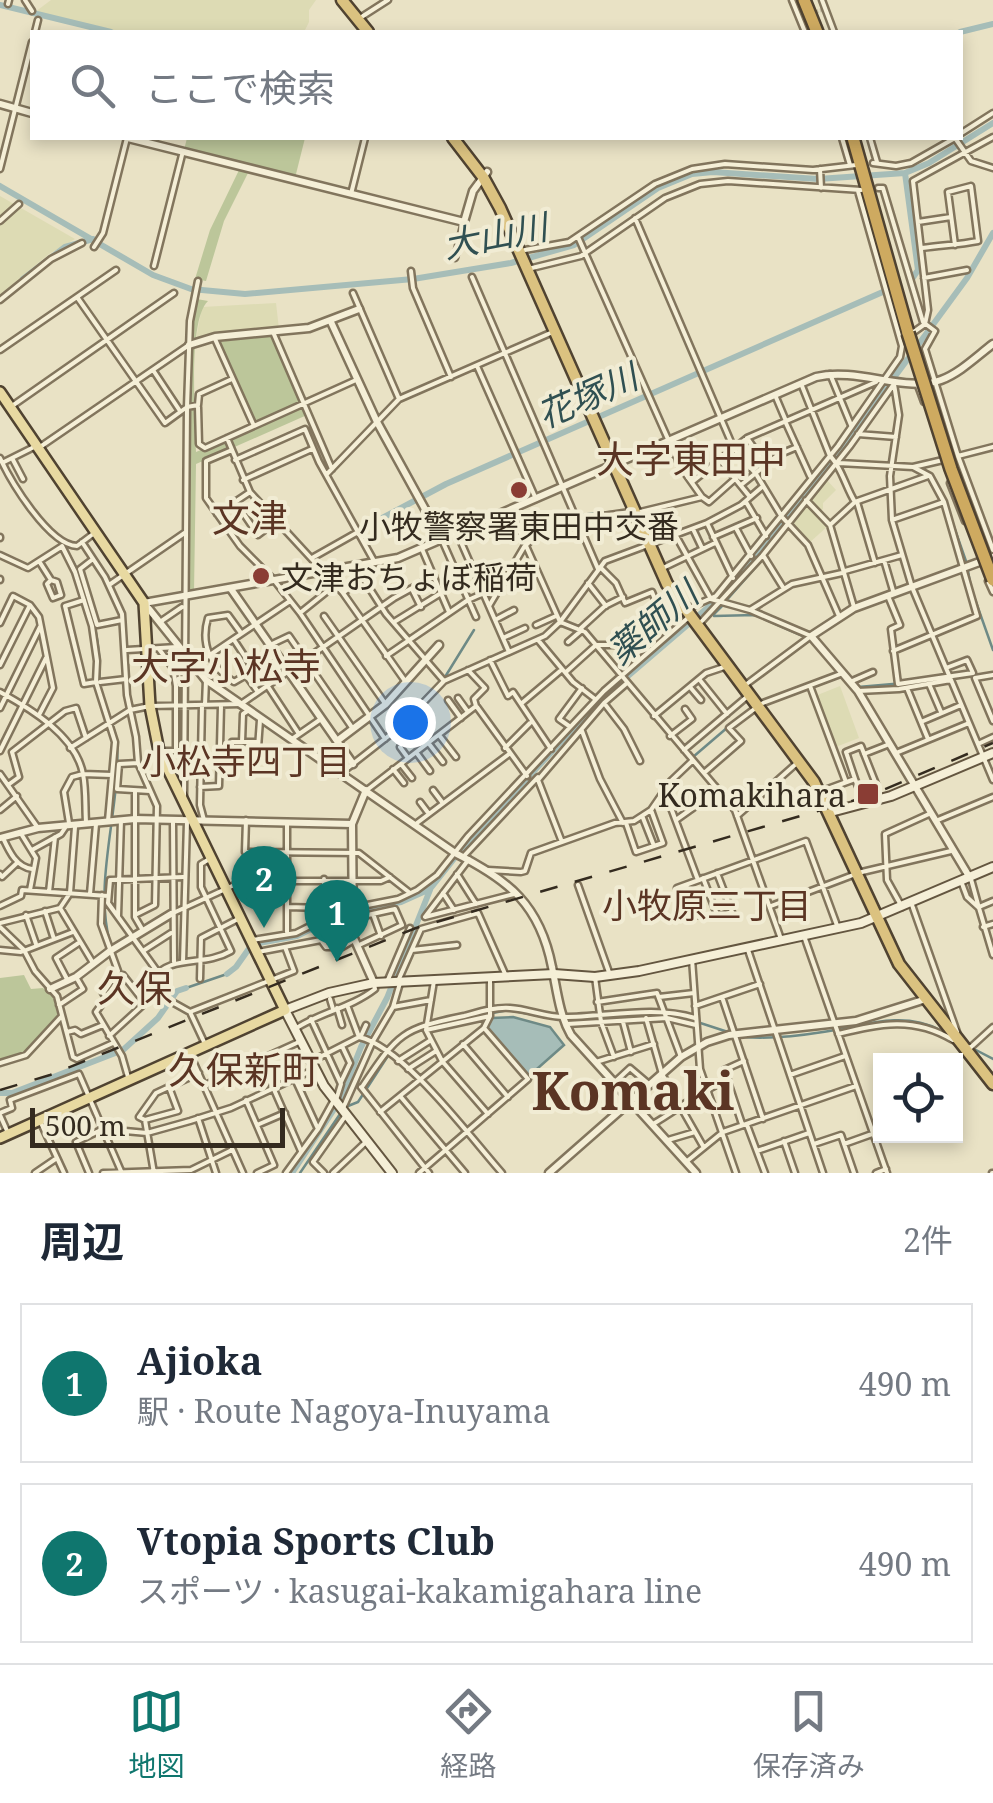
<!DOCTYPE html>
<html lang="ja">
<head>
<meta charset="utf-8">
<style>
	:root { --surface:#fff; --page:#f2f2f3; --text:#1f2937; --muted:#747a83; --line:#e0e1e3; --accent:#0f766e }
	body { margin:0; font-family:"Noto Serif","Noto Sans JP",serif; background:var(--page); color:var(--text) }
	.controls { position:absolute; right:30px; bottom:30px; display:grid; overflow:hidden; border-radius:0px; box-shadow:0 5px 15px #0003 }
	.controls button { width:90px; height:90px; display:grid; place-items:center; padding:0; border:0; border-bottom:2px solid var(--line); background:var(--surface); color:var(--text); font:50px sans-serif }
	.scale { position:absolute; left:30px; bottom:25px; width:255px; box-sizing:border-box; padding-left:10px; border:5px solid #342b1f; border-top:0; font-size:28px; line-height:35px; white-space:nowrap; color:#342b1f; -webkit-text-stroke:8px #f1ecd4; paint-order:stroke }
	.you { position:absolute; left:410px; top:722px; width:35px; height:35px; margin:-25px; border:8px solid #fff; border-radius:50%; background:#1a73e8; box-shadow:0 0 0 15px #1a73e833 }
	.badge { display:grid; place-items:center; width:65px; height:65px; border-radius:50%; background:var(--accent); color:#fff; font-size:32px; font-weight:700 }
	.pin { position:absolute; translate:-50% -82px; filter:drop-shadow(0 2px 5px #0008) }
	.pin::after { content:''; position:absolute; top:52px; width:35px; height:30px; background:inherit; clip-path:polygon(0 0,100% 0,50% 100%) }
	.list { margin:0; padding:0; list-style:none }
	h2 { display:flex; justify-content:space-between; align-items:center; height:130px; margin:0; padding:0 40px; font-size:42px }
	h2 small { font-size:32px; font-weight:400; color:var(--muted) }
	.list li { display:grid; grid-template-columns:65px 1fr auto; gap:30px; align-items:center; box-sizing:border-box; height:160px; margin:0 20px 20px; padding:0 20px; border:2px solid var(--line); border-radius:0px }
	.list b { display:block; font-size:38px; white-space:nowrap }
	.list p { margin:0; font-size:32px; white-space:nowrap; color:var(--muted) }
	.list em { font-size:32px; font-style:normal; color:var(--muted) }
	.icon { flex:none; width:55px; height:55px; fill:none; stroke:currentColor; stroke-width:2; stroke-linecap:round; stroke-linejoin:round }
	.map { position:relative; flex:none; width:993px; height:1173px; overflow:hidden }
	.search { position:absolute; background:var(--surface); box-shadow:0 5px 15px #0003; left:30px; right:30px; top:30px; height:110px; display:flex; align-items:center; gap:25px; box-sizing:border-box; padding:0 35px; border-radius:0px; color:var(--muted); font-size:38px }
	.sheet { height:490px; background:var(--surface) }
	nav { display:flex; justify-content:space-around; align-items:center; box-sizing:border-box; height:140px; border-top:2px solid var(--line); background:var(--surface); font-size:28px; color:var(--muted) }
	nav a { display:grid; justify-items:center; gap:5px }
	nav .on { color:var(--accent) }
	.map>svg:first-child { display:block }
</style>
</head>
<body>
<div class="map">
<svg width="993" height="1173" viewBox="0 0 993 1173">
	<rect width="100%" height="100%" fill="#e9e2c5"/>
	<path fill="#dddbb4" d="M51 0H316L309 10V22L304 32H120L35 12Z
		M0 196 75 239 49 254 0 295Z
		M276 303 279 329 196 339 202 307Z
		M825 478 836 490 823 503V509L818 513 829 525 808 544 791 523Z
		M840 686 859 738 833 748 815 696Z"/>
	<path fill="#bcc69a" d="M187 138H305L295 178 184 150Z
		M240 168 249 171 224 221 206 281 195 279 210 230Z
		M191 298 208 301C187 321 196 420 196 452L302 407 307 415 196 464 194 592 184 594 186 333Z
		M271 335 301 401 256 422 219 342Z
		M24 975 31 989 43 988 53 997 58 1016 28 1050 0 1061V978Z"/>
	<path fill="#a6bdb8" stroke="#6e8a86" stroke-width="2.5" d="M513 1017 550 1027 564 1045 529 1076 487 1028 492 1018Z"/>
	<g fill="none" stroke-linecap="round" stroke-linejoin="round">
		<path stroke="#6e8a86" stroke-width="2.5" d="M14 487 29 509
			M816 492 835 468
			M945 501 967 564
			M59 540C86 572 103 643 99 684
			M526 541C547 515 580 515 612 512
			M968 571 971 588 993 650
			M725 602 763 559
			M714 614 722 606
			M714 616 755 615 803 636
			M445 677 474 630
			M952 678 993 673
			M827 681 841 676
			M858 687 939 680
			M105 706C109 717 116 730 117 743 121 809 93 880 110 943
			M734 722 752 708
			M386 736 441 681
			M693 757 728 727
			M186 988 227 974
			M679 1016 728 1032
			M569 1021 666 1015
			M437 1024 508 1010 561 1020
			M743 1037C769 1039 798 1036 823 1032 862 1026 902 1010 940 1030
			M974 1049 993 1059
			M348 1106 358 1102 395 1045
			M300 1173 340 1114"/>
		<path stroke="#a6bdb8" stroke-width="6" d="M0 5 111 32
			M960 32 993 24
			M905 173 918 270 912 279
			M0 186 153 275 191 289 245 294 413 279 511 263 574 245 658 188 692 174 713 172 818 179 905 173 929 163 993 123
			M23 279 65 247 93 239
			M354 533 446 484 885 291
			M259 943 297 936 343 913 401 902 430 889 465 845 600 700 727 591 830 464 910 356 967 278 993 233
			M227 974 236 967 248 950
			M0 1093H12L123 1050 158 1018 177 991 186 988
			M292 1173 340 1100 361 1047 387 998 430 890"/>
		<path stroke="#c5bda4" stroke-width="4" stroke-dasharray="4 2" stroke-linecap="butt" d="M803 16 822 10"/>
		<defs>
			<path id="minor" d="M25 0 32 11
				M792 0 805 32
				M822 0 834 32
				M8 4 9 0
				M363 16 388 0
				M35 32 38 20
				M960 134 993 113
				M842 138 850 165
				M870 138 877 162
				M955 138 971 161 993 168
				M873 163 896 166 911 163 955 138
				M0 169 32 42
				M820 169 821 188
				M878 188H883L923 322 935 331 925 349 958 456 993 550
				M351 194 365 138
				M635 218 734 449 756 474 782 517 808 545 839 616
				M0 221 19 204
				M918 222 951 217
				M578 237 680 466 702 497
				M94 247 103 233 127 138
				M922 248C940 245 958 245 978 241L971 186 948 192 955 245
				M525 250 569 242 655 184 692 169 725 164 813 170 856 165
				M455 258 464 222
				M154 266 182 155
				M532 268 581 256 665 198 700 184 728 181 861 190
				M411 271 413 288 451 377
				M472 277 598 569
				M924 278 967 270
				M353 293 399 399
				M77 297 165 423 187 407 198 405 199 394 232 379
				M0 300 51 259 82 243
				M273 332 332 469
				M911 334 925 324 928 310 913 181 993 137
				M215 339 254 426
				M0 350 116 270
				M477 366 536 499
				M153 370 180 411
				M830 374 851 425
				M917 383 924 402
				M894 384 899 415 890 476 892 520 912 587 993 780
				M802 386 830 456C841 466 846 488 855 502
				M775 395 786 421
				M12 406 174 293
				M198 407 199 444 205 448 356 380
				M785 421 810 476
				M858 434 896 437
				M227 438 250 492 343 593 363 578 386 614 444 681
				M747 438 766 465
				M40 447 189 345
				M232 450 206 461V498L240 546 274 580 300 613 385 739
				M958 456 993 447
				M0 458C11 482 49 545 77 546L93 534
				M12 458 23 479
				M235 460 305 429 319 462 374 561
				M720 460 750 497
				M4 462 36 446
				M839 463 913 467 943 460
				M913 467 930 476 944 502
				M327 474 399 399 555 331
				M243 480 312 449
				M692 482 747 438 876 382
				M950 483 965 521
				M741 485 778 455 797 447
				M806 500 830 525 854 607
				M235 501 258 535 278 520
				M746 502 766 536
				M857 502 875 563
				M510 510 560 622 585 632 735 810 781 939
				M640 512 702 497 709 502 736 478
				M217 514 250 492
				M892 520 944 502 977 616 893 651
				M707 523 733 578
				M830 525 855 502 928 476
				M736 528 751 556
				M693 529 702 548
				M457 533 509 652
				M676 536 711 599 750 610 811 636
				M0 537V538
				M713 537 757 518
				M442 540 476 617
				M82 542 105 577 122 614 127 695 136 737 138 763 157 806 155 905 135 915
				M62 546 75 572 92 626 97 661 96 682 115 742 108 821
				M422 549 449 612
				M0 555 28 568 61 547
				M763 555 784 589
				M312 558 358 532
				M93 559 80 569 97 625 122 620
				M884 560 894 594
				M39 561 51 580 57 582 61 595
				M600 567 616 583 625 603 652 592 662 617
				M665 567 715 543
				M845 571 902 555
				M0 579V580
				M51 580 47 584 53 598 61 595
				M988 581 993 592
				M588 583 606 606
				M109 585 186 532
				M412 589 421 607
				M343 593 405 681
				M888 596 900 625 891 629 898 684 973 673 967 660 946 668
				M84 600 65 606 84 684 96 682
				M489 606 524 547 548 524 630 512
				M750 610 792 584 842 573
				M300 613 335 585
				M324 616 384 702
				M495 620 514 610
				M702 621 763 555 850 446 894 384
				M160 622 182 607
				M394 622 441 593
				M0 623 13 596 30 605 39 617 53 688 40 713
				M536 625 556 616
				M581 628 605 606 623 597
				M241 633 228 615 208 618C200 645 211 667 234 682L246 675 258 692
				M503 638 525 628
				M234 640 253 669
				M538 640 573 682 595 699
				M568 642 582 630
				M270 645 289 636 353 729
				M597 645H617L644 628 716 596 838 446 900 357 902 346 858 191
				M159 649 173 668 176 686V751H163
				M127 650 177 647
				M386 656 468 600 484 593
				M490 660 508 696 513 692 551 749
				M0 665 30 605
				M195 665 290 601
				M566 672 596 645
				M246 675 275 655
				M993 675 975 678 993 721
				M699 679 727 714
				M100 682 126 679
				M850 682 873 672
				M748 683 811 636
				M929 684 941 712
				M267 685 299 734
				M810 686 846 782
				M690 687 701 700
				M907 688 928 739
				M858 691 899 689 951 680
				M0 692C31 709 76 736 83 774 86 789 85 806 86 822
				M458 698 468 712
				M448 700 461 718
				M522 703 560 671
				M604 703 624 729 640 761
				M763 703 843 673
				M202 705 200 805 204 820
				M205 705 206 680
				M477 707 527 776
				M0 708 40 627
				M654 716 706 673 724 667
				M921 722 961 705
				M569 726 559 719 582 688
				M582 731 600 779 623 823
				M439 735 456 757
				M423 736 443 762
				M670 736 692 719 685 709
				M292 739 321 719
				M242 742 243 714 249 710
				M978 744 993 737
				M400 747 408 758
				M70 748 130 710 150 706 241 704 394 598 434 576
				M505 748 530 723
				M684 750 749 695
				M0 751 46 658
				M416 752 430 771
				M896 753 969 723
				M864 754 887 745
				M219 762H257L260 720
				M232 762V742H257
				M138 763 119 764 117 789 150 791
				M401 764 412 778
				M393 769 404 783
				M704 773 741 741 729 728 757 707
				M0 774 38 828
				M340 774 400 727 444 681 545 636 560 622 605 561 707 523 741 505 762 487
				M8 785 19 777 12 752 65 711 76 708 86 738
				M200 787 219 786 221 706
				M367 790 476 706 474 699 485 688 468 670
				M433 790 442 802
				M825 790 855 779 846 752 861 746 876 784 859 789 855 779
				M135 791V917L142 929
				M665 792 698 880
				M184 795 187 407 190 321 198 281
				M420 802 429 814
				M0 810 17 796
				M737 816 797 763
				M643 818 654 846
				M246 820 245 852 359 853 410 893
				M676 820 697 805 696 800 715 786
				M938 820 993 797
				M173 822 174 962
				M69 823 64 792 72 777 83 774 112 775
				M417 823 509 754
				M626 823 636 852 663 843 651 810
				M20 832 36 858 30 890
				M3 838C9 851 16 867 32 869
				M562 842 538 780 604 703 627 683
				M32 850 61 834 65 828
				M463 857 538 777
				M469 859 425 917 514 894
				M488 870 521 872 525 871 531 853 615 823 634 821 651 810 671 781 692 761
				M862 872 951 851
				M0 874 2 877 18 862
				M457 874 476 904
				M703 878 718 917 732 912 717 873
				M971 879 979 908
				M961 881 967 897 979 908 993 955
				M578 885 610 975
				M686 885 698 915 689 918 677 888 806 841 838 928
				M417 890 437 875 468 836 604 691 690 616
				M49 892 55 837
				M443 893 454 910
				M90 894 96 824
				M102 895 101 924 118 971 103 993 106 997
				M912 905 957 1032
				M0 906 21 896 22 890 108 896
				M771 906 853 875
				M287 907 324 908V879
				M902 907 887 880 885 834 929 814
				M979 907 993 901
				M60 908 93 963
				M45 911 54 939
				M171 914 243 881H381L390 877
				M373 914 381 936
				M26 915 36 944
				M118 916 121 820
				M354 918 395 909 402 925 357 946
				M0 923 60 908 70 893 75 827
				M0 927 24 950 35 971 57 996 73 1057 77 1059 113 1043
				M983 927 993 924
				M287 932V822
				M804 936 887 1173
				M252 940 296 933 342 910 398 899 417 890
				M350 942 340 943 330 934 321 940 326 947H342L354 940
				M0 950 21 952 73 932
				M412 950 457 945
				M748 950 823 1173
				M143 951 171 933
				M258 952 321 940
				M692 959 700 1069 736 1173
				M183 962 187 822
				M157 971 108 903 110 880 183 877
				M595 977 601 1022 614 1057
				M200 979 201 938 240 918
				M68 981 56 958 80 942
				M398 981 421 929 478 913 506 976
				M434 981 426 1030 442 1061 488 1114
				M387 982 410 928
				M659 997 694 993
				M722 997 763 1119
				M330 999 333 1009
				M597 1002 657 993 681 1057
				M59 1005 83 989 76 977
				M695 1006 760 984
				M393 1007 431 1000
				M337 1008 342 1025
				M190 1012 294 971 285 947
				M646 1018 662 1074 703 1146
				M311 1019 341 1084 337 1097
				M623 1022 631 1052
				M567 1024 667 1018 696 1025
				M295 1029C320 1012 351 1008 375 989L374 985
				M426 1030 490 1016
				M67 1032 75 1030 81 1034 103 1025
				M838 1034C880 1024 913 1016 953 1040
				M109 1036 156 993
				M361 1036 366 1025
				M359 1037C404 1047 470 1137 502 1173
				M205 1044 190 1012 156 993 150 981C173 952 202 968 231 951L201 887V864L211 858
				M463 1044 508 1097
				M966 1046 970 1048 993 1027
				M190 1054 243 1173
				M261 1060 301 1151
				M314 1060 359 1037 347 1005
				M398 1061 431 1040
				M596 1062 654 1044
				M0 1063 26 1055 62 1016
				M408 1069 436 1051
				M790 1075 845 1056
				M128 1077 122 1056 96 1012 123 975 145 1003
				M295 1079 318 1129
				M616 1081 630 1068 650 1085
				M341 1082 350 1063 342 1046
				M205 1085 301 1041
				M361 1087 429 1173
				M362 1087C398 1034 400 1029 464 1016 479 1012 494 1007 510 1008 528 1009 545 1017 564 1017 607 1017 653 1005 695 1018
				M400 1096 465 1173
				M246 1100 274 1165 257 1173
				M344 1106 373 1041 393 1007 400 983
				M380 1112 484 1028 490 1016V978
				M0 1113 12 1108 10 1100 79 1074 121 1171
				M0 1115 8 1133
				M198 1118 216 1173
				M145 1120 178 1111 169 1087
				M41 1123 64 1173
				M653 1124C679 1109 699 1091 728 1080
				M742 1124 724 1070 744 1061
				M257 1125 285 1113
				M747 1125 765 1173
				M668 1140 695 1132
				M784 1141 795 1173
				M814 1144 841 1135 854 1173
				M844 1144 872 1134
				M757 1151 809 1133
				M686 1162 723 1132 856 1086
				M35 1173 57 1158
				M89 1173 76 1142 103 1129 147 1133 190 1121 231 1108 315 1069
				M103 1173 191 1170 232 1150
				M154 1173 145 1120 139 1117 156 1093 199 1073
				M286 1173 318 1129 334 1100
				M324 1173 313 1162 346 1115
				M333 1173 367 1141
				M419 1173 528 1079 484 1028
				M876 1173 886 1169
				M992 1173H993"/>
			<path id="tertiary" d="M0 104 32 113
				M128 138 464 222 473 191 487 172
				M331 322 377 422 442 540
				M189 345 215 337 309 328 359 309
				M231 589 353 764
				M144 603 398 558 816 377C858 367 906 393 941 380 960 373 977 356 993 344
				M145 604 206 680 455 853C509 880 540 905 552 967 557 990 559 1014 571 1035L696 1173
				M337 741 386 704 439 645
				M366 790 352 824 353 936 374 983
				M0 838 38 828 135 819 352 824
				M970 878 858 691 811 636 854 608 993 557
				M50 989 76 977 110 951 171 914
				M549 1173 681 1057 707 1042 729 1035 856 1021 926 999"/>
			<path id="secondary" d="M831 812 891 796 993 753
				M392 1173 324 1086 285 1010 329 993 374 983 554 974 595 977 639 971 861 923 993 867"/>
			<path id="primary" d="M0 392 144 603 150 706 159 751 285 1010 0 1138"/>
			<path id="trunk" d="M342 0 368 32
				M453 138 483 177 500 208 667 584 814 782 899 964 993 1084"/>
			<path id="motorway" d="M804 0 817 32
				M853 138 908 333"/>
		</defs>
		<use href="#minor" stroke="#82755d" stroke-width="9"/>
		<use href="#tertiary" stroke="#82755d" stroke-width="11"/>
		<use href="#secondary" stroke="#645640" stroke-width="12"/>
		<use href="#primary" stroke="#504331" stroke-width="14"/>
		<use href="#trunk" stroke="#504331" stroke-width="15"/>
		<use href="#motorway" stroke="#504331" stroke-width="16"/>
		<use href="#minor" stroke="#f5efd7" stroke-width="4"/>
		<use href="#tertiary" stroke="#f5efd7" stroke-width="6"/>
		<use href="#secondary" stroke="#f5efd7" stroke-width="8"/>
		<use href="#primary" stroke="#e8d9a1" stroke-width="9"/>
		<use href="#trunk" stroke="#dbc280" stroke-width="10"/>
		<use href="#motorway" stroke="#ceaa60" stroke-width="11"/>
		<path stroke="#342b1f" stroke-width="2.5" stroke-dasharray="18 18" stroke-linecap="butt" d="M0 1090 50 1075 416 928 869 796 993 743"/>
		<defs>
			<path id="motorway-bridge" d="M908 333 951 469 993 580"/>
		</defs>
		<use href="#motorway-bridge" stroke="#504331" stroke-width="16" stroke-linecap="butt"/>
		<use href="#motorway-bridge" stroke="#ceaa60" stroke-width="11"/>
	</g>
	<g fill="#8a3d34" stroke="#f1ecd4" stroke-width="4">
		<circle cx="519" cy="490" r="10"/>
		<circle cx="261" cy="576" r="10"/>
		<rect x="856" y="782" width="24" height="24" rx="5"/>
	</g>
	<g text-anchor="middle" dominant-baseline="central" stroke-width="8" stroke-linejoin="round" paint-order="stroke">
		<g font-size="32" fill="#342b1f" stroke="#f1ecd4">
			<text x="519" y="525">小牧警察署東田中交番</text>
			<text x="281" y="576" text-anchor="start">文津おちょぼ稲荷</text>
			<text x="846" y="794" text-anchor="end">Komakihara</text>
		</g>
		<g font-size="35" font-style="italic" fill="#305052" stroke="#f1ecd4">
			<text transform="translate(495 235) rotate(-11)">大山川</text>
			<text transform="translate(587 395) rotate(-24)">花塚川</text>
			<text transform="translate(652 622) rotate(-40)">薬師川</text>
		</g>
		<g font-size="35" fill="#5b3524" stroke="#f1ecd4">
			<text x="246" y="760">小松寺四丁目</text>
			<text x="707" y="904">小牧原三丁目</text>
		</g>
		<g font-size="38" fill="#5b3524" stroke="#f1ecd4">
			<text x="691" y="458">大字東田中</text>
			<text x="250" y="517">文津</text>
			<text x="226" y="665">大字小松寺</text>
			<text x="135" y="987">久保</text>
			<text x="244" y="1069">久保新町</text>
		</g>
		<g font-size="52" font-weight="bold" fill="#5b3524" stroke="#f1ecd4">
			<text x="633" y="1089">Komaki</text>
		</g>
	</g>
</svg>
<div class="controls">
<button><svg class="icon" aria-label="locate" viewBox="0 0 24 24"><circle cx="12" cy="12" r="6"/><path d="M12 2v4M12 18v4M2 12h4M18 12h4"/></svg></button>
</div>
<div class="scale">500 m</div>
<div class="you"></div>
<div class="pin badge" style="left:337px;top:962px">1</div>
<div class="pin badge" style="left:264px;top:928px">2</div>
<div class="search"><svg class="icon" aria-label="search" viewBox="0 0 24 24"><circle cx="10" cy="10" r="6"/><path d="M15 15l6 6"/></svg>ここで検索</div>
</div>
<section class="sheet">
<h2>周辺<small>2件</small></h2>
<ul class="list">
<li><span class="badge">1</span><div><b>Ajioka</b><p>駅 · Route Nagoya-Inuyama</p></div><em>490 m</em></li>
<li><span class="badge">2</span><div><b>Vtopia Sports Club</b><p>スポーツ · kasugai-kakamigahara line</p></div><em>490 m</em></li>
</ul>
</section>
<nav>
<a class="on"><svg class="icon" aria-label="map" viewBox="0 0 24 24"><path d="M3 6l6-2 6 2 6-2v14l-6 2-6-2-6 2zM9 4v14M15 6v14"/></svg>地図</a>
<a><svg class="icon" aria-label="directions" viewBox="0 0 24 24"><path d="M12 3l9 9-9 9-9-9zM9 14v-3h6M13 9l2 2-2 2"/></svg>経路</a>
<a><svg class="icon" aria-label="saved" viewBox="0 0 24 24"><path d="M7 4h10v16l-5-4-5 4z"/></svg>保存済み</a>
</nav>
</body>
</html>
